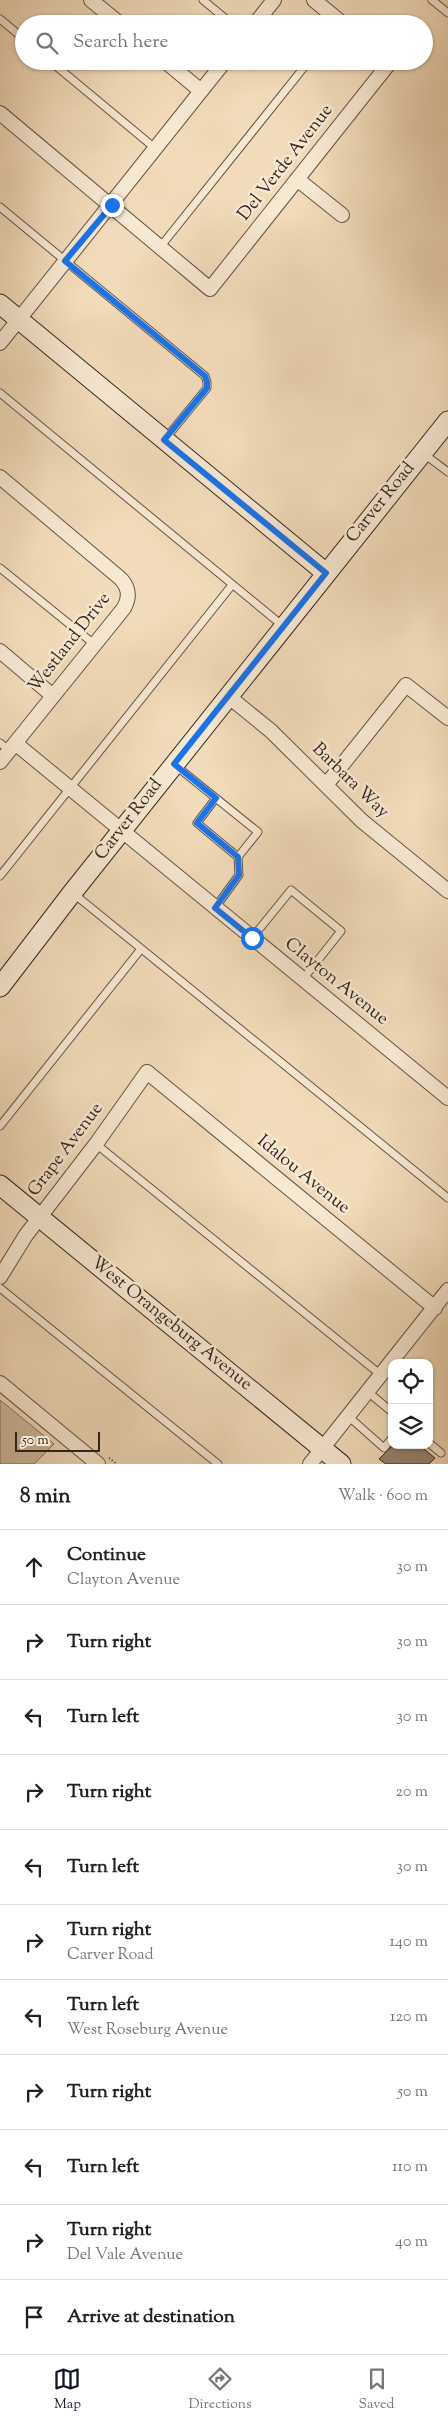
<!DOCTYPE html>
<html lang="en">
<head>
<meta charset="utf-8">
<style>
	:root { --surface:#fff; --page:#f6f6f6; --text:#222; --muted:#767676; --line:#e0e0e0; --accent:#111827 }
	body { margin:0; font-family:"Sorts Mill Goudy",serif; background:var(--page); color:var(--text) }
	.controls { position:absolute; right:15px; bottom:15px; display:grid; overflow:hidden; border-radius:10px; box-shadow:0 1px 4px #0004 }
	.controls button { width:45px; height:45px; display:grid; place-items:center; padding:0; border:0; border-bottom:1px solid var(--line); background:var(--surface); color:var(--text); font:25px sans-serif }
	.scale { position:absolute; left:15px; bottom:12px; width:85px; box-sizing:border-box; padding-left:5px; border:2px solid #32261f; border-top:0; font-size:14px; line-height:18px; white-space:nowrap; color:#32261f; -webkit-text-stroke:4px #f7e8d2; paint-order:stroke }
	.stop { position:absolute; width:15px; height:15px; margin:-11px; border:4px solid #1a73e8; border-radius:50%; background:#fff }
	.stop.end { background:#1a73e8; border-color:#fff; box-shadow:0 1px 5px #0008 }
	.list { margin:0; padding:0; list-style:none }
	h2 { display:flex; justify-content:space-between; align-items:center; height:65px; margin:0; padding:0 20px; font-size:21px }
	h2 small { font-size:16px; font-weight:400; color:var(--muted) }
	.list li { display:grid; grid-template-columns:32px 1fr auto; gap:15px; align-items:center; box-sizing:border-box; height:75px; padding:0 20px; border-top:1px solid var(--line) }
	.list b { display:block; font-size:19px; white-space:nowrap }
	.list p { margin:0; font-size:16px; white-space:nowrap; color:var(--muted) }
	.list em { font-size:16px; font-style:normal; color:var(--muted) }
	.icon { flex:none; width:28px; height:28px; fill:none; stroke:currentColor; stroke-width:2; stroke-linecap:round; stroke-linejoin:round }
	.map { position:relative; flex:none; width:448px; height:1464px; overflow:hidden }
	.search { position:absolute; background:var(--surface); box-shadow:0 1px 4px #0004; left:15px; right:15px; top:15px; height:55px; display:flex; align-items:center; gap:12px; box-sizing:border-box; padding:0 18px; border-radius:28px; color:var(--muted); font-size:19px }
	.sheet { height:890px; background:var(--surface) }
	nav { display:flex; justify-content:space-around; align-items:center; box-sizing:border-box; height:70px; border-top:1px solid var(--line); background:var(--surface); font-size:14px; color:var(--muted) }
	nav a { display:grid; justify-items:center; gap:2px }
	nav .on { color:var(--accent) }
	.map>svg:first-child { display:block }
</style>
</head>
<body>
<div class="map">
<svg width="448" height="1464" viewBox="0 0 448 1464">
	<rect width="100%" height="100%" fill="#f2dbba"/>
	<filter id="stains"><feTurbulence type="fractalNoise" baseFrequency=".004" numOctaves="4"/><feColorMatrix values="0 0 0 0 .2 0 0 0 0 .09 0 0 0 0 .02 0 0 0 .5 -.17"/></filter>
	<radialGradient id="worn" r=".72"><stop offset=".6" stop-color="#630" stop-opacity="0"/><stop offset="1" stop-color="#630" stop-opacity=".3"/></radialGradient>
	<path fill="#d1bca0" stroke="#827160" d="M0 1400 54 1444 34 1464H0Z"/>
	<path fill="#968470" stroke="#32261f" d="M393 1445H419L435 1458 429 1464H386L379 1459Z"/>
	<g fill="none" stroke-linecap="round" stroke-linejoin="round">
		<defs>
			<path id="lane" d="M203 0 232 24
				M432 0 448 13
				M0 19 24 39
				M50 61 156 149
				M0 207 205 376 207 382V388L166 438
				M161 246 309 61
				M0 393 283 626
				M424 454 448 472
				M0 568 94 644
				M0 743 9 750
				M176 766 258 832 238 857 239 875 215 908
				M216 798 197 823 238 857
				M0 876 232 585
				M74 894 448 1198
				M252 938 291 890 341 931 303 979
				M0 1126 141 949
				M96 1144 381 1375
				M0 1288 218 1464
				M368 1392 392 1412
				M348 1416 384 1448 392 1438
				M429 1443 441 1453"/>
			<path id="street" d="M91 0 120 24
				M314 0 343 24
				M255 24 274 0
				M165 61 201 91
				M0 113 210 289 391 61
				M297 179 342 215
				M0 343 225 61
				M0 477 121 579C129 588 130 597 124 608L0 762
				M0 651 53 696
				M228 696 271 731 362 821 448 891
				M15 743 448 1098
				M326 785 406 685 448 718
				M0 1277 26 1235 96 1144 147 1072 435 1308
				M0 1383 98 1464
				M310 1464 448 1290"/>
			<path id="secondary" d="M0 304 326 573
				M0 987 72 893 448 421
				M0 1185 341 1464"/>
		</defs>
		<use href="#lane" stroke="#625346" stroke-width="9"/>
		<use href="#street" stroke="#625346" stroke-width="16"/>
		<use href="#secondary" stroke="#32261f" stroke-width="21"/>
		<path stroke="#32261f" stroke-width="2" stroke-dasharray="1 2.5" stroke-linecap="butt" d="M109 1458 117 1464"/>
		<use href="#lane" stroke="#f7e8d2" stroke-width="7"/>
		<use href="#street" stroke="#f7e8d2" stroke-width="14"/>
		<use href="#secondary" stroke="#f7e8d2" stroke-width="19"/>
	</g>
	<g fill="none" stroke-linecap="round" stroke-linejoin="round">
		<path stroke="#1a73e8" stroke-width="6" d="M112 205 65 261 205 376 207 382V388L164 440 326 573 174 764 216 798 197 823 238 857 239 875 215 908 252 938"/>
	</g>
	<g text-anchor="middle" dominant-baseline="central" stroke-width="5" stroke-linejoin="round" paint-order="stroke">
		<g font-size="18" fill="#32261f" stroke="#f7e8d2">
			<text transform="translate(286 163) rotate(-52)">Del Verde Avenue</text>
			<text transform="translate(381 503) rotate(-51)">Carver Road</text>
			<text transform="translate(70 643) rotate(-52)">Westland Drive</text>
			<text transform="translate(350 781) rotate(44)">Barbara Way</text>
			<text transform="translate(129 820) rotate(-52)">Carver Road</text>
			<text transform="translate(336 982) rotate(39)">Clayton Avenue</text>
			<text transform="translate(66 1150) rotate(-53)">Grape Avenue</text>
			<text transform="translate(303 1175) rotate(39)">Idalou Avenue</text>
			<text transform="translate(171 1324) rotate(39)">West Orangeburg Avenue</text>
		</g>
	</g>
	<rect width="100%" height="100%" filter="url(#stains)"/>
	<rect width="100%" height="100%" fill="url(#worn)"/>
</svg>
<div class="controls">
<button><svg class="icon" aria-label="locate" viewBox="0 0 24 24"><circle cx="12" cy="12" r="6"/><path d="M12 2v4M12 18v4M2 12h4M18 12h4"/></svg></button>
<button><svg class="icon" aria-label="layers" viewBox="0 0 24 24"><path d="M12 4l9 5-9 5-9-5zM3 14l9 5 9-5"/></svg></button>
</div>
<div class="scale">50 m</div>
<div class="stop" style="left:252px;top:938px"></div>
<div class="stop end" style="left:112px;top:205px"></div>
<div class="search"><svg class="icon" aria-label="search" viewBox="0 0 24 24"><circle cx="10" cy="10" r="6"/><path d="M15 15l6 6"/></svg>Search here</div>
</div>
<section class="sheet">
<h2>8 min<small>Walk · 600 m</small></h2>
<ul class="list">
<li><svg class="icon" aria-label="ahead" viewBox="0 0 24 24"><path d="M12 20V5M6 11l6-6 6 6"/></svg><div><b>Continue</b><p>Clayton Avenue</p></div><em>30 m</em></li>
<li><svg class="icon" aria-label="right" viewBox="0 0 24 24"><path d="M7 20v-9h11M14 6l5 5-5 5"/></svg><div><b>Turn right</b></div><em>30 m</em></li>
<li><svg class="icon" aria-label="left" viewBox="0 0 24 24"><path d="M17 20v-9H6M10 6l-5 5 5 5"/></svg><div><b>Turn left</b></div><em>30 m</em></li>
<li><svg class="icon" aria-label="right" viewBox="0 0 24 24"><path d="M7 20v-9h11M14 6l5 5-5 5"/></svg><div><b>Turn right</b></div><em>20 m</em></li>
<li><svg class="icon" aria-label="left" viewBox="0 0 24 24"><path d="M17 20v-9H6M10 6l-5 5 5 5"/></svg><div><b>Turn left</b></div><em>30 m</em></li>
<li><svg class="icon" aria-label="right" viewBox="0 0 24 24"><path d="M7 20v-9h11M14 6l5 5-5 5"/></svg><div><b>Turn right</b><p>Carver Road</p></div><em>140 m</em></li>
<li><svg class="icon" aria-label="left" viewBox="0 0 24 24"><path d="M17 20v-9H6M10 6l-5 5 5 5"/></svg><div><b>Turn left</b><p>West Roseburg Avenue</p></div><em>120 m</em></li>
<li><svg class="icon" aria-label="right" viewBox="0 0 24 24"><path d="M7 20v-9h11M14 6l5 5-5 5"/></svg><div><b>Turn right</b></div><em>50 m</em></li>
<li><svg class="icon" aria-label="left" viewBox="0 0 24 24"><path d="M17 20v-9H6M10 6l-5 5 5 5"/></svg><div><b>Turn left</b></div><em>110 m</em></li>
<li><svg class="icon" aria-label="right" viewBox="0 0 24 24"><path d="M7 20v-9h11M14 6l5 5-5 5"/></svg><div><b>Turn right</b><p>Del Vale Avenue</p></div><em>40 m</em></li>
<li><svg class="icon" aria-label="arrive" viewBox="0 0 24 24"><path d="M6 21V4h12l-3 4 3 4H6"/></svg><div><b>Arrive at destination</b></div></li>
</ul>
</section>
<nav>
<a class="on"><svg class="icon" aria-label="map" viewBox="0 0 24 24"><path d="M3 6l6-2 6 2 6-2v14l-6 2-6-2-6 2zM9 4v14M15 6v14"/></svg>Map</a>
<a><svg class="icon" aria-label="directions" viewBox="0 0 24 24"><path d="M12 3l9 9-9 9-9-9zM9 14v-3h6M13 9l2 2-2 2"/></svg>Directions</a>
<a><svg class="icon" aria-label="saved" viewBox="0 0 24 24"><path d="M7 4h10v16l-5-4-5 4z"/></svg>Saved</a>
</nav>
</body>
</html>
